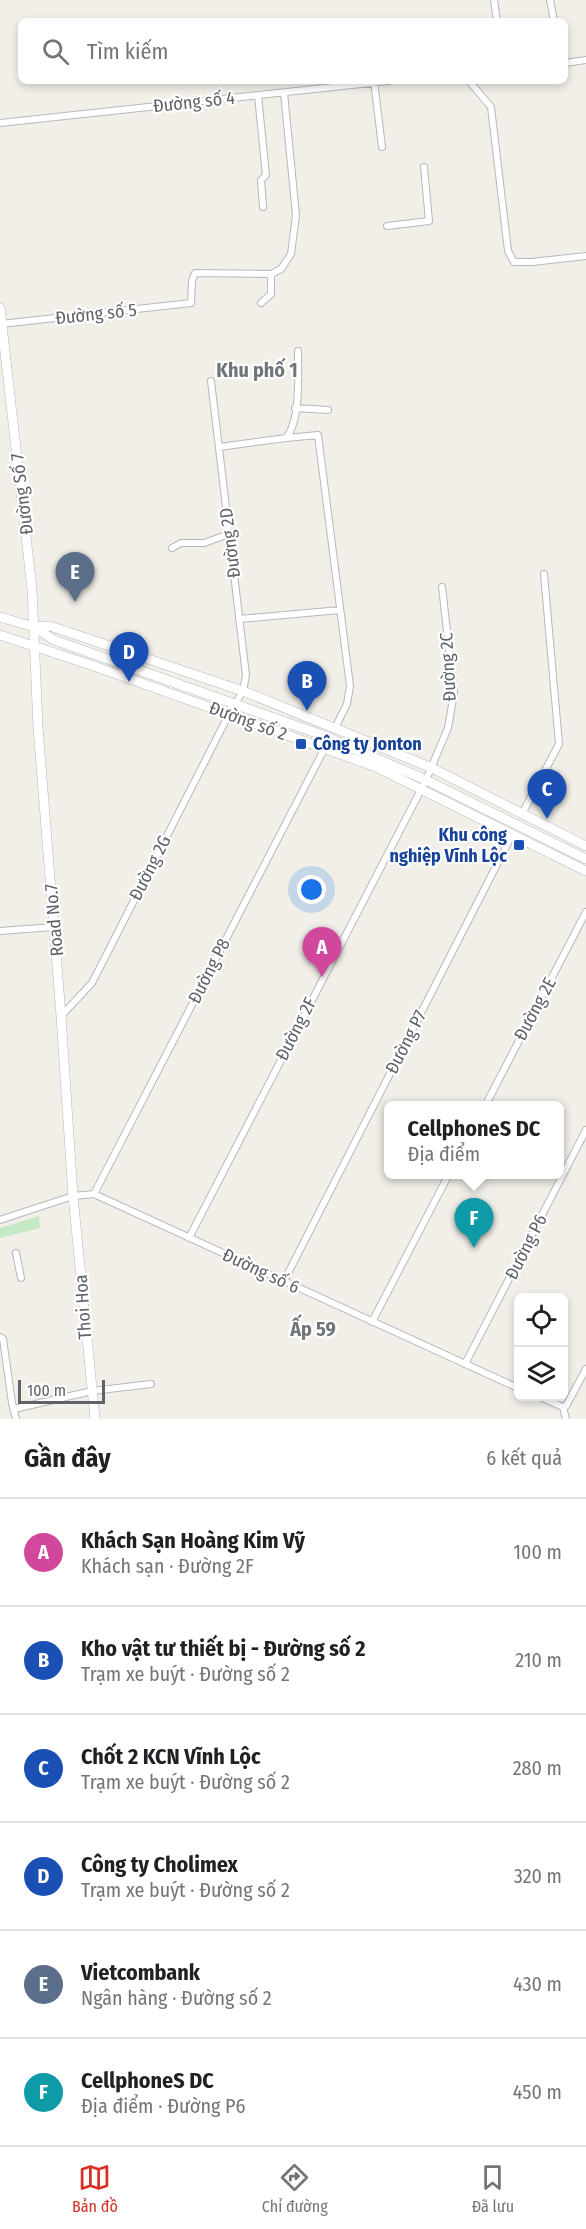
<!DOCTYPE html>
<html lang="vi">
<head>
<meta charset="utf-8">
<style>
	:root { --surface:#fff; --page:#f2f2f2; --text:#202124; --muted:#757577; --line:#e0e0e0; --accent:#d93025 }
	body { margin:0; font-family:"Fira Sans Condensed",sans-serif; background:var(--page); color:var(--text) }
	.controls { position:absolute; right:18px; bottom:18px; display:grid; overflow:hidden; border-radius:9px; box-shadow:0 3px 9px #0003 }
	.controls button { width:54px; height:54px; display:grid; place-items:center; padding:0; border:0; border-bottom:2px solid var(--line); background:var(--surface); color:var(--text); font:30px sans-serif }
	.scale { position:absolute; left:18px; bottom:15px; width:87px; box-sizing:border-box; padding-left:6px; border:3px solid #5f6368; border-top:0; font-size:16px; line-height:21px; white-space:nowrap; color:#5f6368; -webkit-text-stroke:4px #fff; paint-order:stroke }
	.you { position:absolute; left:312px; top:890px; width:21px; height:21px; margin:-15px; border:4px solid #fff; border-radius:50%; background:#1a73e8; box-shadow:0 0 0 9px #1a73e833 }
	.badge { display:grid; place-items:center; width:39px; height:39px; border-radius:50%; background:var(--accent); color:#fff; font-size:20px; font-weight:700 }
	.pin { position:absolute; translate:-50% -50px; filter:drop-shadow(0 2px 3px #0008) }
	.pin::after { content:''; position:absolute; top:32px; width:21px; height:18px; background:inherit; clip-path:polygon(0 0,100% 0,50% 100%) }
	.popup { position:absolute; left:384px; top:1101px; width:180px; height:78px; box-sizing:border-box; display:grid; place-content:center; border-radius:9px; background:var(--surface); filter:drop-shadow(0 2px 4px #0005); font-size:20px; white-space:nowrap; color:var(--muted) }
	.popup b { font-size:22px; color:var(--text) }
	.popup::after { content:''; position:absolute; left:50%; top:100%; margin-left:-12px; border:12px solid transparent; border-top-color:var(--surface) }
	.list { margin:0; padding:0; list-style:none }
	h2 { display:flex; justify-content:space-between; align-items:center; height:78px; margin:0; padding:0 24px; font-size:26px }
	h2 small { font-size:20px; font-weight:400; color:var(--muted) }
	.list li { display:grid; grid-template-columns:39px 1fr auto; gap:18px; align-items:center; box-sizing:border-box; height:108px; padding:0 24px; border-top:2px solid var(--line) }
	.list b { display:block; font-size:22px; white-space:nowrap }
	.list p { margin:0; font-size:20px; white-space:nowrap; color:var(--muted) }
	.list em { font-size:20px; font-style:normal; color:var(--muted) }
	.icon { flex:none; width:33px; height:33px; fill:none; stroke:currentColor; stroke-width:2; stroke-linecap:round; stroke-linejoin:round }
	.map { position:relative; flex:none; width:586px; height:1419px; overflow:hidden }
	.search { position:absolute; background:var(--surface); box-shadow:0 3px 9px #0003; left:18px; right:18px; top:18px; height:66px; display:flex; align-items:center; gap:15px; box-sizing:border-box; padding:0 21px; border-radius:9px; color:var(--muted); font-size:22px }
	.sheet { height:726px; background:var(--surface) }
	nav { display:flex; justify-content:space-around; align-items:center; box-sizing:border-box; height:84px; border-top:2px solid var(--line); background:var(--surface); font-size:16px; color:var(--muted) }
	nav a { display:grid; justify-items:center; gap:3px }
	nav .on { color:var(--accent) }
	.map>svg:first-child { display:block }
</style>
</head>
<body>
<div class="map">
<svg width="586" height="1419" viewBox="0 0 586 1419">
	<rect width="100%" height="100%" fill="#f1efe8"/>
	<path fill="#c5e8c5" d="M39 1216 40 1228 0 1238V1228Z"/>
	<g fill="none" stroke-linecap="round" stroke-linejoin="round">
		<defs>
			<path id="street" d="M494 0 497 21
				M550 0 554 21
				M565 63 586 60
				M374 81 382 147
				M469 81 491 107 508 251 514 262H532L586 256
				M258 96 266 175 261 180 263 207
				M0 123 389 81
				M387 226 429 221 424 167
				M261 303 271 294V274
				M1 324 191 303 192 281 195 273 271 274 281 269 291 254 296 215 284 93
				M295 408 328 410
				M286 438 318 435 350 686 347 704 335 728
				M219 447 286 438C301 420 298 374 298 351
				M172 548 181 543H204L229 534
				M239 619 340 610
				M522 814 559 744 544 574
				M0 931 54 927
				M61 1016 92 983 229 714 243 691 246 675 211 381
				M485 1106 586 912
				M94 1194 330 738
				M0 1220 73 1196 94 1194 518 1388
				M189 1238 426 780 448 728 454 693 442 587
				M16 1253 21 1278
				M284 1281 512 835
				M372 1322 449 1174
				M0 1337 3 1339 12 1403 16 1419
				M465 1364 586 1130
				M538 1396 563 1407
				M563 1407 566 1406 586 1369
				M563 1407 566 1419
				M14 1409 92 1391 151 1384"/>
			<path id="secondary" d="M0 308 32 589 38 728 61 1016 73 1196 95 1419
				M0 617 34 627 50 626 243 691 432 768 586 846
				M34 627 54 640 322 735 426 780 586 859
				M0 635 91 665 376 767 586 871"/>
		</defs>
		<use href="#street" stroke="#b5b8bc" stroke-width="8"/>
		<use href="#secondary" stroke="#b6babf" stroke-width="10"/>
		<use href="#street" stroke="#fff" stroke-width="6"/>
		<use href="#secondary" stroke="#fff" stroke-width="9"/>
	</g>
	<g fill="#1a4fb4" stroke="#fff" stroke-width="2">
		<rect x="295" y="738" width="12" height="12" rx="3"/>
		<rect x="513" y="839" width="12" height="12" rx="3"/>
	</g>
	<g text-anchor="middle" dominant-baseline="central" stroke-width="4.5" stroke-linejoin="round" paint-order="stroke">
		<g font-size="18" fill="#5f6368" stroke="#fff">
			<text transform="translate(194 102) rotate(-6)">Đường số 4</text>
			<text transform="translate(96 314) rotate(-6)">Đường số 5</text>
			<text transform="translate(22 494) rotate(-97)">Đường Số 7</text>
			<text transform="translate(230 543) rotate(-97)">Đường 2D</text>
			<text transform="translate(448 667) rotate(-93)">Đường 2C</text>
			<text transform="translate(248 721) rotate(20)">Đường số 2</text>
			<text transform="translate(150 868) rotate(-63)">Đường 2G</text>
			<text transform="translate(54 920) rotate(-95)">Road No.7</text>
			<text transform="translate(209 971) rotate(-63)">Đường P8</text>
			<text transform="translate(535 1009) rotate(-62)">Đường 2E</text>
			<text transform="translate(296 1029) rotate(-63)">Đường 2F</text>
			<text transform="translate(406 1042) rotate(-63)">Đường P7</text>
			<text transform="translate(526 1247) rotate(-63)">Đường P6</text>
			<text transform="translate(261 1271) rotate(25)">Đường số 6</text>
			<text transform="translate(83 1307) rotate(-94)">Thoi Hoa</text>
		</g>
		<g font-size="18" font-weight="bold" fill="#164399" stroke="#fff" text-anchor="start">
			<text x="313" y="744">Công ty Jonton</text>
			<text x="507" y="835" text-anchor="end">Khu công<tspan x="507" dy="21">nghiệp Vĩnh Lộc</tspan></text>
		</g>
		<g font-size="20" font-weight="bold" fill="#70757a" stroke="#fff">
			<text x="257" y="370">Khu phố 1</text>
			<text x="313" y="1329">Ấp 59</text>
		</g>
	</g>
</svg>
<div class="controls">
<button><svg class="icon" aria-label="locate" viewBox="0 0 24 24"><circle cx="12" cy="12" r="6"/><path d="M12 2v4M12 18v4M2 12h4M18 12h4"/></svg></button>
<button><svg class="icon" aria-label="layers" viewBox="0 0 24 24"><path d="M12 4l9 5-9 5-9-5zM3 14l9 5 9-5"/></svg></button>
</div>
<div class="scale">100 m</div>
<div class="you"></div>
<div class="pin badge" style="left:322px;top:977px;background:#d1479c">A</div>
<div class="pin badge" style="left:307px;top:711px;background:#1a4fb4">B</div>
<div class="pin badge" style="left:547px;top:819px;background:#1a4fb4">C</div>
<div class="pin badge" style="left:129px;top:682px;background:#1a4fb4">D</div>
<div class="pin badge" style="left:75px;top:602px;background:#5c6f8a">E</div>
<div class="pin badge" style="left:474px;top:1248px;background:#0f9aa8">F</div>
<div class="popup"><b>CellphoneS DC</b>Địa điểm</div>
<div class="search"><svg class="icon" aria-label="search" viewBox="0 0 24 24"><circle cx="10" cy="10" r="6"/><path d="M15 15l6 6"/></svg>Tìm kiếm</div>
</div>
<section class="sheet">
<h2>Gần đây<small>6 kết quả</small></h2>
<ul class="list">
<li><span class="badge" style="background:#d1479c">A</span><div><b>Khách Sạn Hoàng Kim Vỹ</b><p>Khách sạn · Đường 2F</p></div><em>100 m</em></li>
<li><span class="badge" style="background:#1a4fb4">B</span><div><b>Kho vật tư thiết bị - Đường số 2</b><p>Trạm xe buýt · Đường số 2</p></div><em>210 m</em></li>
<li><span class="badge" style="background:#1a4fb4">C</span><div><b>Chốt 2 KCN Vĩnh Lộc</b><p>Trạm xe buýt · Đường số 2</p></div><em>280 m</em></li>
<li><span class="badge" style="background:#1a4fb4">D</span><div><b>Công ty Cholimex</b><p>Trạm xe buýt · Đường số 2</p></div><em>320 m</em></li>
<li><span class="badge" style="background:#5c6f8a">E</span><div><b>Vietcombank</b><p>Ngân hàng · Đường số 2</p></div><em>430 m</em></li>
<li><span class="badge" style="background:#0f9aa8">F</span><div><b>CellphoneS DC</b><p>Địa điểm · Đường P6</p></div><em>450 m</em></li>
</ul>
</section>
<nav>
<a class="on"><svg class="icon" aria-label="map" viewBox="0 0 24 24"><path d="M3 6l6-2 6 2 6-2v14l-6 2-6-2-6 2zM9 4v14M15 6v14"/></svg>Bản đồ</a>
<a><svg class="icon" aria-label="directions" viewBox="0 0 24 24"><path d="M12 3l9 9-9 9-9-9zM9 14v-3h6M13 9l2 2-2 2"/></svg>Chỉ đường</a>
<a><svg class="icon" aria-label="saved" viewBox="0 0 24 24"><path d="M7 4h10v16l-5-4-5 4z"/></svg>Đã lưu</a>
</nav>
</body>
</html>
